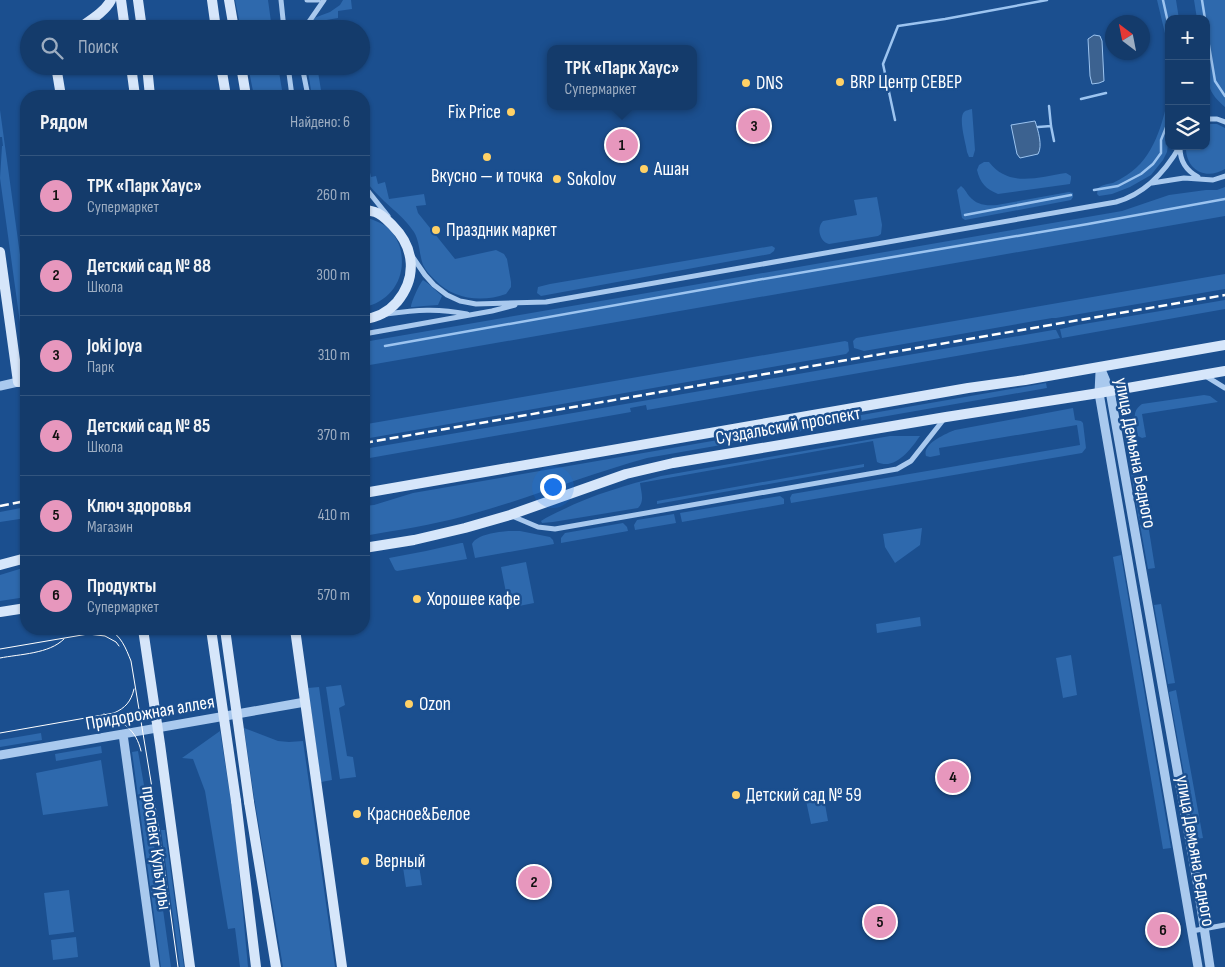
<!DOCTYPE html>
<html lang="ru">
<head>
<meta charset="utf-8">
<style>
	:root { --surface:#143b6b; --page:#1d4271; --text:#f1f3f6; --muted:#9dadc1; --line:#33557e; --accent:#e797bd }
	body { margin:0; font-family:"Sofia Sans Condensed",sans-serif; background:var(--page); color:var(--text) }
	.controls { position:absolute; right:15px; top:15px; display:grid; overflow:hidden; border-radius:10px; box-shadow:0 1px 4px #0004 }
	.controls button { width:45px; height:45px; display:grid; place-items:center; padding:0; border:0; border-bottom:1px solid var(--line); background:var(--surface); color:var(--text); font:25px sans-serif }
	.compass { position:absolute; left:1105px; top:15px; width:45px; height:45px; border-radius:50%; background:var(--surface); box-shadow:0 1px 4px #0004; rotate:328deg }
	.you { position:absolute; left:552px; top:486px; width:18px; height:18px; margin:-12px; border:4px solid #fff; border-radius:50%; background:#1a73e8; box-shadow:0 0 0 8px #1a73e833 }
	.badge { display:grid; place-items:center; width:32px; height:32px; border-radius:50%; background:var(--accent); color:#111; font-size:16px; font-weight:700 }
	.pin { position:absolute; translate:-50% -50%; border:2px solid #fff; box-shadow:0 1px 5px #0006 }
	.popup { position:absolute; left:547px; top:45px; width:150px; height:65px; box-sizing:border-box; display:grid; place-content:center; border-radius:10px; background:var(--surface); filter:drop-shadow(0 1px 4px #0005); font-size:16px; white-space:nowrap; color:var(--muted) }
	.popup b { font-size:19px; color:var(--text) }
	.popup::after { content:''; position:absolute; left:50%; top:100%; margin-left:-10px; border:10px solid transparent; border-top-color:var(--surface) }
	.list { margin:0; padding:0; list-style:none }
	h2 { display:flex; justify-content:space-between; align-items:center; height:65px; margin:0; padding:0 20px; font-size:21px }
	h2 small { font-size:16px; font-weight:400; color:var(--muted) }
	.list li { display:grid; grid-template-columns:32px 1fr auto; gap:15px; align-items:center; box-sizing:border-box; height:80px; padding:0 20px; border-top:1px solid var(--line) }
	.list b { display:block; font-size:19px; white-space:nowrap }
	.list p { margin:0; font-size:16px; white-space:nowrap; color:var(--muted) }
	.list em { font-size:16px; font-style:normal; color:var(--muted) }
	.icon { flex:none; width:28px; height:28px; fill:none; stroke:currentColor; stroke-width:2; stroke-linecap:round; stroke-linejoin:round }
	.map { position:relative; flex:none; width:1225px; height:967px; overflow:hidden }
	.search { position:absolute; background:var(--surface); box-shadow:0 1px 4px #0004; left:20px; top:20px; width:350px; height:55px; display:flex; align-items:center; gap:12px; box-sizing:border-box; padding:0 18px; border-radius:28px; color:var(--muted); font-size:19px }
	.panel { position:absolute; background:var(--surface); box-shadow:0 1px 4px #0004; left:20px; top:90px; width:350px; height:545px; border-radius:20px }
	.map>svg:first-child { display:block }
</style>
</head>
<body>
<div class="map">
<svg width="1225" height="967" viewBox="0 0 1225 967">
	<rect width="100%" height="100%" fill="#1b4f8f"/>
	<path fill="#2e69ad" d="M235 0H268L272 29H241Z
		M343 0H351L352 9 338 11V18L315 22V29H307L314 18 330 12 340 5Z
		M1157 0H1176L1179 19H1169V50Z
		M1194 0H1225V107C1218 101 1211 94 1209 85 1203 67 1206 38 1206 19H1197Z
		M248 66H278L283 96H254Z
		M307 66H317L322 96H312Z
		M1169 93V136L1167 152 1163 160 1151 175 1130 187 1112 194 1099 196 1097 194 1098 188C1102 185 1107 184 1113 183 1117 181 1122 178 1127 175 1154 158 1163 123 1169 93Z
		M972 109 975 150 973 157H969L967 152C966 144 958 118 964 112 966 110 969 110 972 109Z
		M0 110 26 298V358L25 356 22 337 0 178 2 146H3L2 137H0Z
		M1206 124H1217L1225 128V169C1205 181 1185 169 1186 146H1206Z
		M367 159 371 177 376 176 378 184 385 182 389 199 424 194 426 205 416 206 418 213 455 259 496 250 504 254 507 259 511 282V287L506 294C481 303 453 299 435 280 430 275 426 271 423 265 419 254 420 242 414 232 406 220 395 211 384 201 377 194 370 187 364 179V160Z
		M984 162H989C1009 188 1038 177 1066 173L1071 176V179L1070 184 998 194C986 189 980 183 977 170L979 165Z
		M961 186C965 189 966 192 969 196 977 205 985 206 997 205L1069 192 1073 193V197L1071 200 1066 201 965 220 962 218 957 190Z
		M1225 187V216L364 366V342L1122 211 1169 195 1206 190H1217Z
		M877 197 882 225 881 234 878 236 829 244C820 242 816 228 823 221L857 215 854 200Z
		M364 217C374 220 384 223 391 231 396 237 400 245 401 252 406 279 390 302 364 307Z
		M772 246 775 248 774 251 770 254 541 296 537 293 538 287 550 284Z
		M1225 274V289L1056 318H1052L864 351 854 348 853 341 856 338Z
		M423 280C430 284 436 291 442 296L438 305 424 306 413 307H411C411 302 420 283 423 280Z
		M1225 300V309L1062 338 1060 329H1061L1078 325Z
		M1053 330H1056L1060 338 647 410 646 405 630 408 631 412 364 459V449Z
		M845 341 848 342 849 351 846 354 364 439V415L365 422 367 424Z
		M1046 383 1047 388 647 458C586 475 527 499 465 516 432 525 398 530 364 536V506L374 505 413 493Z
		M1204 395 1210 396 1218 402 1142 414 1146 437 1142 438 1138 436C1136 423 1130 412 1142 404Z
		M1073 408 1075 420 1081 421 1083 423 1086 448 1082 453 791 503 790 498 792 494 1080 445 1077 425 939 448 940 455 930 457 926 456C922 444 945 434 955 430Z
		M1122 419C1127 420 1129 421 1131 426L1147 519 1139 520Z
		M890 436H920C911 449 895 471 877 462L873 441 640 483C641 492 645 501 638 508L553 522 542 523 541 521C547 517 555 513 562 510 594 494 627 485 661 476Z
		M864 464V467L657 504V501Z
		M780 496 784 499V504L682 522 680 513Z
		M26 507V518L0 522V512Z
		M674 514 676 523 635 530 634 525 637 520Z
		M623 523 627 527 628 531 561 543V538L565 533Z
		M1148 524 1155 568 1148 569 1140 525Z
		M922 528 920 545 895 563 885 547 883 534Z
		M508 531H520L550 537 553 540 554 544 475 558 472 544C477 534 498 532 508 531Z
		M461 543H463L467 559 397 571 395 570 389 558 426 551Z
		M1121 555 1171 848 1163 849 1113 557Z
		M526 562 534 603 509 608 501 567Z
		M26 567V597L0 601V575Z
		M1161 604 1175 683 1168 684 1154 605Z
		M920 617 921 626 877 633 876 624Z
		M1071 655 1077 695 1063 698 1056 658Z
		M341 685 345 705 339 708 347 756 353 757 356 777 340 779 326 687Z
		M319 687 332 780 321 782 308 688Z
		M1176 690 1203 838 1196 839 1169 692Z
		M244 728 278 741 289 742 303 741 335 967H283L254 797Z
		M220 731 235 827 248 967H240L235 928 228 929 205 791 193 759 182 758Z
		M41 733 42 740 0 747V740Z
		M101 746 102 753 56 761 55 754Z
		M138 751 152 831 171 967H161L132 752Z
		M101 760 108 806 43 815 36 773Z
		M823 793 828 821 811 824 805 796Z
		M161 830H165L184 967H180Z
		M418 859 422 885 406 887 402 861Z
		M69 890 74 932 49 935 44 893Z
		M76 937 78 957 53 960 51 940Z"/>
	<path fill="#3c6290" stroke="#9cc4f0" d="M1094 35 1100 36 1102 41 1104 81 1099 83 1092 84 1090 76 1088 39Z
		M1035 121C1038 130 1043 146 1038 154L1020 158 1017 154 1011 125Z"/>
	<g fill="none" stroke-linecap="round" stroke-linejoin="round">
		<path stroke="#9cc4f0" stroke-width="2.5" d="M1163 0 1169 27
			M1202 0 1205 19
			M1206 28 1215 81 1225 96
			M1081 99 1106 93
			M1049 106 1051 126 1054 141
			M895 120 883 64 898 26 945 19 1047 0
			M1038 127 1051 126
			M1094 190 1118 186 1141 174 1153 164 1161 153V140L1169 120
			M965 215 1071 195
			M385 346 757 280 1088 224 1225 199"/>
		<path stroke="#a9c9ee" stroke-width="5" d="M281 0 284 29
			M307 0H318
			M304 29 324 0
			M288 66 292 96
			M302 66 308 96
			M1206 119H1217L1225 122
			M1180 148C1180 161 1187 171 1198 177
			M1152 183 1184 178 1213 180 1225 176
			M364 186 388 216
			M412 256 425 275 434 285 447 295 460 301 476 304 546 302 1116 202C1145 194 1165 172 1180 146
			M386 314C417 310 437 308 467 314
			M364 334 492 311 515 305
			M1204 375 1225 388
			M512 516 538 527 555 529 897 469 911 461 944 419
			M1192 931 1225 925"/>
		<path stroke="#a9c9ee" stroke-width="9" d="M1100 367 1110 391 1198 887 1210 967
			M1100 372 1099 393 1198 967
			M0 386 18 382
			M123 734 155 967
			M0 755C102 738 203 720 305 702"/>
		<path stroke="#d6e6fa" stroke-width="10" d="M121 0 125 29
			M138 0 142 29
			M212 0 216 29
			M229 0 234 29
			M78 29C89 21 105 12 111 0
			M56 66 61 96
			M131 66 135 96
			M147 66 150 96
			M221 66 226 96
			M241 66 246 96
			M364 209C367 210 371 211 375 212 382 214 388 221 393 226 415 248 417 278 397 302 388 312 376 318 364 319
			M0 252 18 382 26 381
			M364 493 968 388 1025 380 1225 345
			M364 548 414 540 465 528 510 515 626 474 673 463 946 417 1099 393 1225 371
			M0 565 26 558
			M0 612 26 608
			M143 629 160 744 190 967
			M295 629 342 967
			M236 801 256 967
			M249 802 276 967"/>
		<path stroke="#fff" stroke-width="1" d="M107 629C121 634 126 649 131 661L159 830 178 967
			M0 649 88 634 105 636 116 642 119 646
			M0 658C20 654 49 654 64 639
			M104 714C123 722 136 729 141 751
			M0 733 114 713C125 708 131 702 134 689"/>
		<path stroke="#fff" stroke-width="2.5" stroke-dasharray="9 4" stroke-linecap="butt" d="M364 443 1225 295
			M0 506 26 501"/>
		<path stroke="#d6e6fa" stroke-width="10" d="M211 629 236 801
			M225 629 249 802"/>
	</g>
	<g fill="#ffd166" stroke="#1b4f8f" stroke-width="2">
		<circle cx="840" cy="82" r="5"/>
		<circle cx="746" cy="83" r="5"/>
		<circle cx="511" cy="112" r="5"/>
		<circle cx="487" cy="157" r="5"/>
		<circle cx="644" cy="169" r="5"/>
		<circle cx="557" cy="179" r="5"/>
		<circle cx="436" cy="230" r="5"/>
		<circle cx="417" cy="599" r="5"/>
		<circle cx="409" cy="704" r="5"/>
		<circle cx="736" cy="795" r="5"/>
		<circle cx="357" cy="814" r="5"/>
		<circle cx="365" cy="861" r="5"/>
	</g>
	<g text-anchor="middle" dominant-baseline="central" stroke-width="5" stroke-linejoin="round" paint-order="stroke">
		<g font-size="19" fill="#fff" stroke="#1b4f8f" text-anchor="start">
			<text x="850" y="82">BRP Центр СЕВЕР</text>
			<text x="756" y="83">DNS</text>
			<text x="501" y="112" text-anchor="end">Fix Price</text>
			<text x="654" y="169">Ашан</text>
			<text x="487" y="176" text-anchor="middle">Вкусно — и точка</text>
			<text x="567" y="179">Sokolov</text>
			<text x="446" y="230">Праздник маркет</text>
			<text x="427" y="599">Хорошее кафе</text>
			<text x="419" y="704">Ozon</text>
			<text x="746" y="795">Детский сад № 59</text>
			<text x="367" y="814">Красное&amp;Белое</text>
			<text x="375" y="861">Верный</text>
		</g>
		<g font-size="19" fill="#fff" stroke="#1b4f8f">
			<text transform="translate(788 426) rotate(-10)">Суздальский проспект</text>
			<text transform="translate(1135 453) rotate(79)">улица Демьяна Бедного</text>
			<text transform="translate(150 713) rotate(-10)">Придорожная аллея</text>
			<text transform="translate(156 848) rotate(82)">проспект Культуры</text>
			<text transform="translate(1195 851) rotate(80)">улица Демьяна Бедного</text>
		</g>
	</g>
</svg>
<div class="controls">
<button>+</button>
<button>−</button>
<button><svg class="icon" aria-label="layers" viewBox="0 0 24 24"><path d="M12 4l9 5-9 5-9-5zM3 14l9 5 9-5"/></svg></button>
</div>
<svg class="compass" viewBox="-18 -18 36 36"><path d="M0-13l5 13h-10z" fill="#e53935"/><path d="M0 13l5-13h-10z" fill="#9dadc1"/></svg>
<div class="you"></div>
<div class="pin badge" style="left:622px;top:145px">1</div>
<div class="popup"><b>ТРК «Парк Хаус»</b>Супермаркет</div>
<div class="pin badge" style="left:534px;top:882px">2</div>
<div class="pin badge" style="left:754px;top:126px">3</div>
<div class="pin badge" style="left:953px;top:777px">4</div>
<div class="pin badge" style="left:880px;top:922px">5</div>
<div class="pin badge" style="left:1163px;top:930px">6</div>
<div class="search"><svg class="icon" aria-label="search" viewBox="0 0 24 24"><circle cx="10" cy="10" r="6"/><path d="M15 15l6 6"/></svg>Поиск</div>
<section class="panel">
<h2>Рядом<small>Найдено: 6</small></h2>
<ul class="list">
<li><span class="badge">1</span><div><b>ТРК «Парк Хаус»</b><p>Супермаркет</p></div><em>260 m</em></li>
<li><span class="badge">2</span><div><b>Детский сад № 88</b><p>Школа</p></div><em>300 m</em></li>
<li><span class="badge">3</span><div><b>Joki Joya</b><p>Парк</p></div><em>310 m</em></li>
<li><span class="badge">4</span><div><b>Детский сад № 85</b><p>Школа</p></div><em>370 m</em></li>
<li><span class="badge">5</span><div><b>Ключ здоровья</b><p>Магазин</p></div><em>410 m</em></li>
<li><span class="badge">6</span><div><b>Продукты</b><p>Супермаркет</p></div><em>570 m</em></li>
</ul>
</section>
</div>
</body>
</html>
